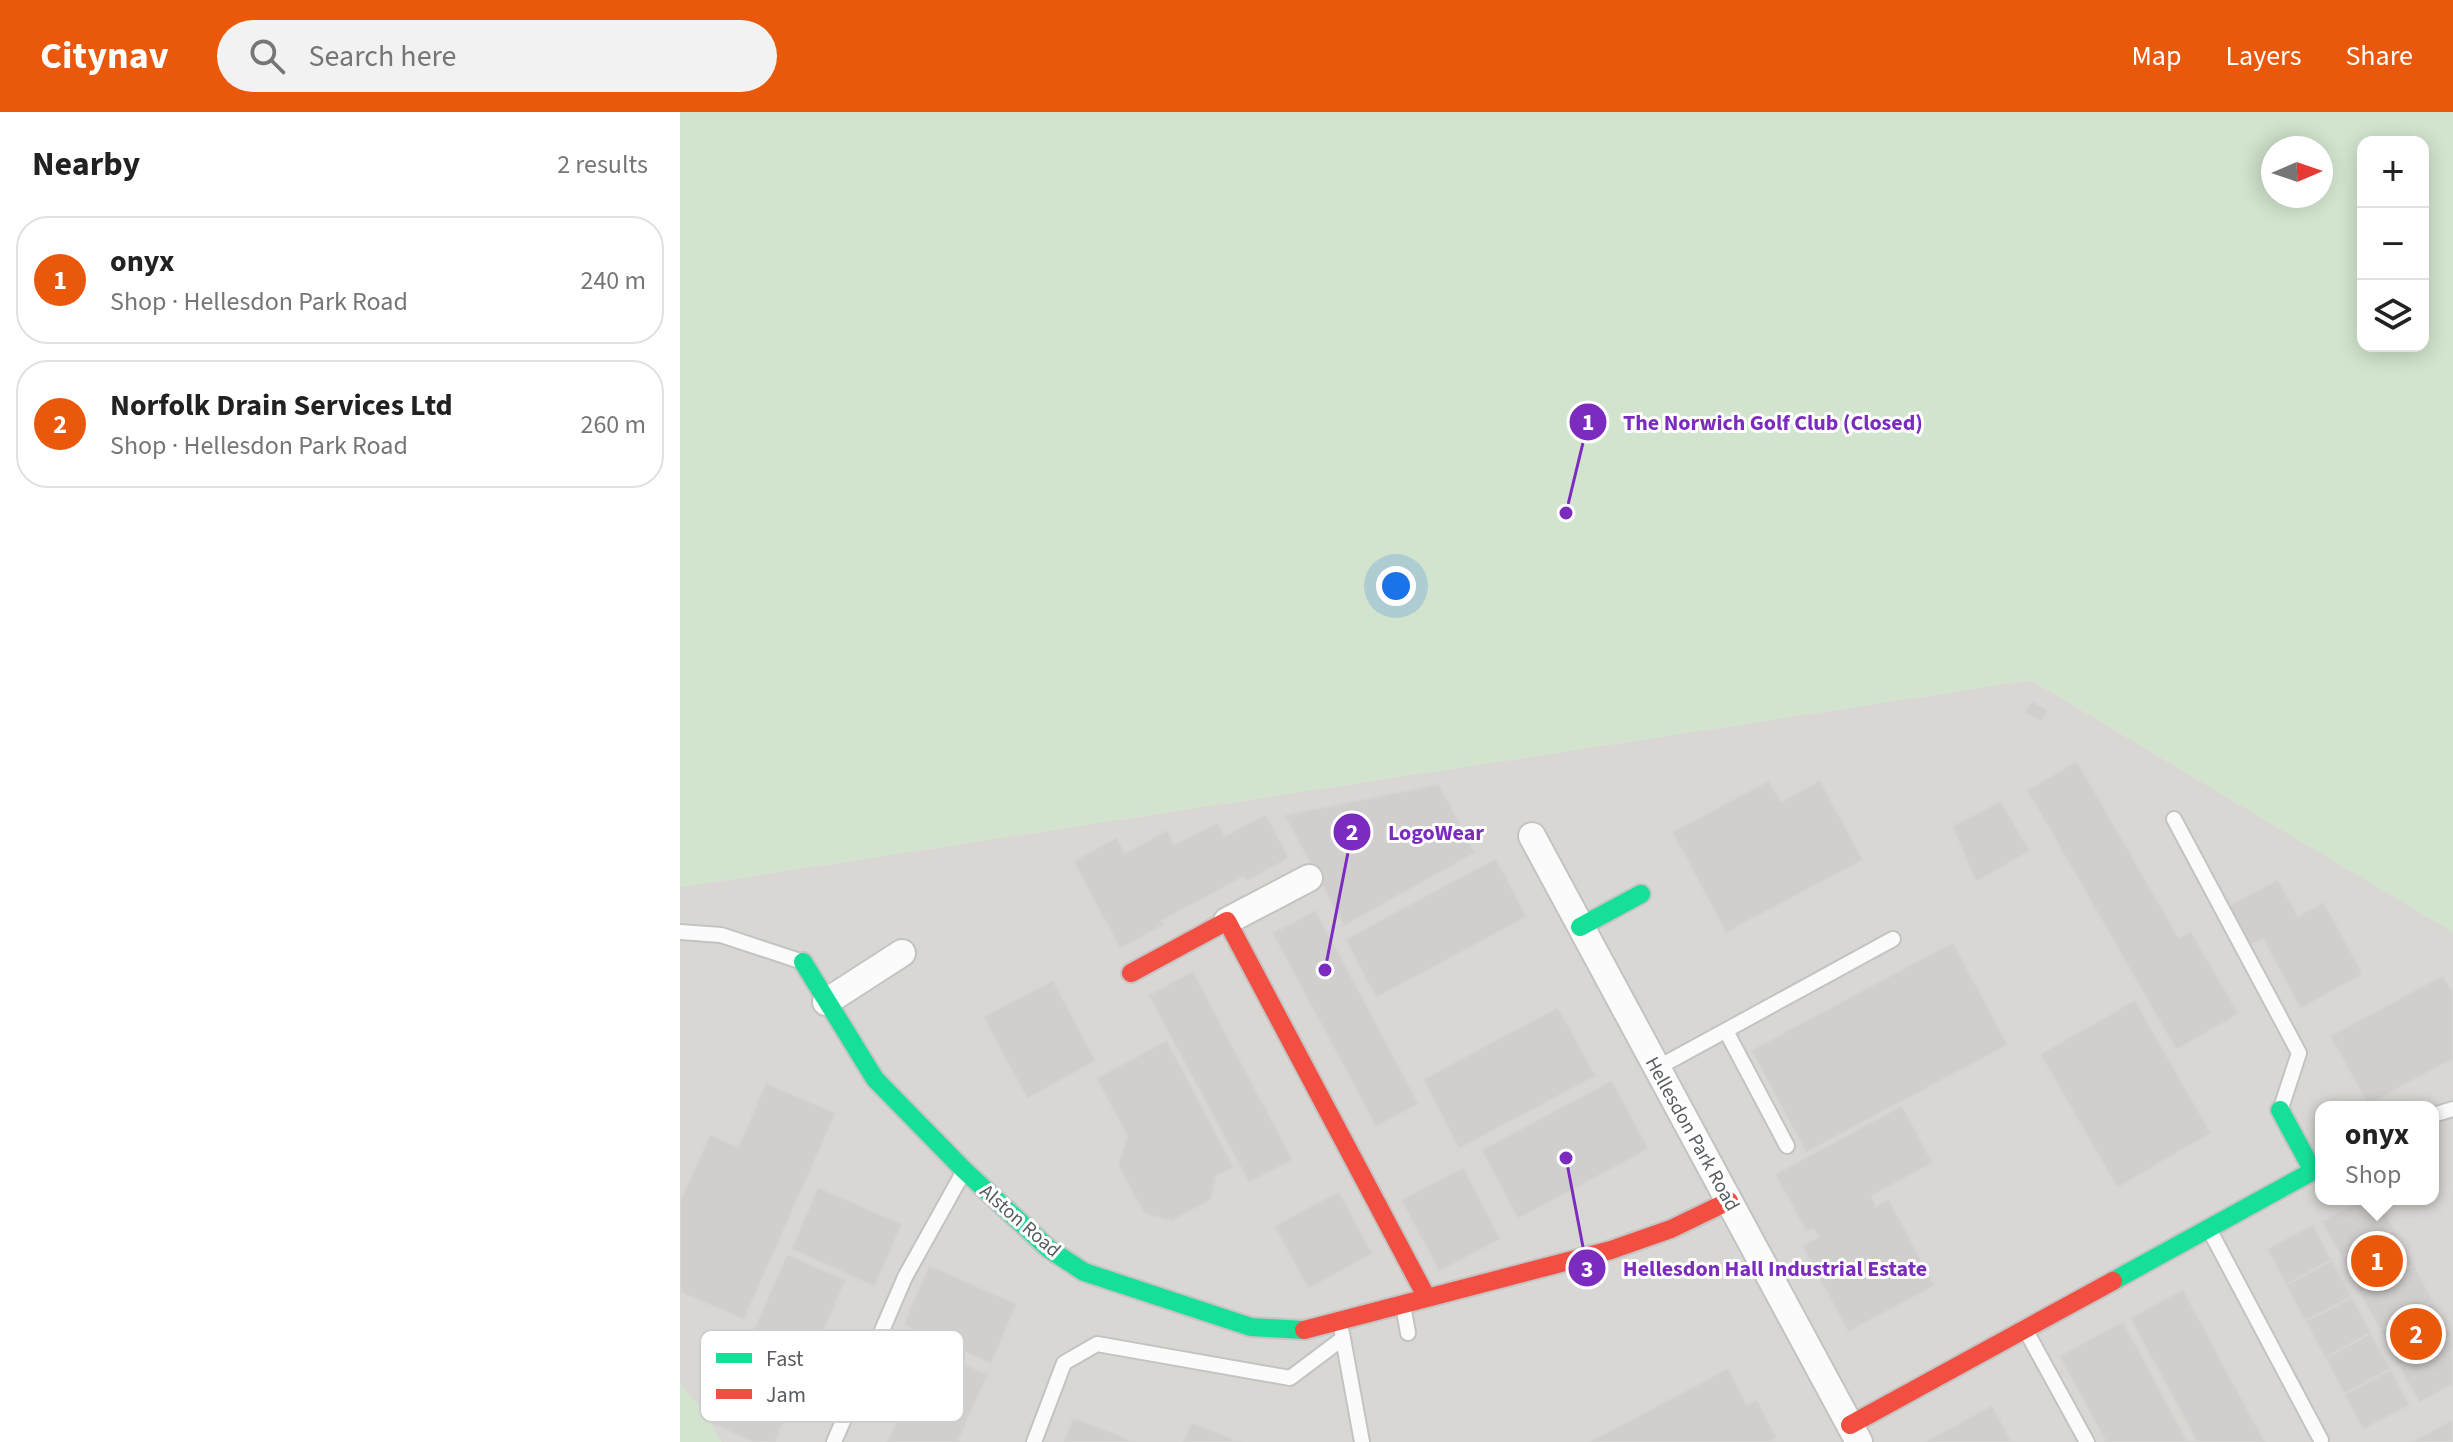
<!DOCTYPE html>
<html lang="en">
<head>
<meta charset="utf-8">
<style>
	:root { --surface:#fff; --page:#f2f2f2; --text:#222; --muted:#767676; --line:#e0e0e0; --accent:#ea580c }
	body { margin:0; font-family:"Source Sans 3",sans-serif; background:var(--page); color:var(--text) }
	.controls { position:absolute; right:24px; top:24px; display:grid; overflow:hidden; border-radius:16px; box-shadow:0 4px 20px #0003 }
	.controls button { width:72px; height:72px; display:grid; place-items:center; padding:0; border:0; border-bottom:2px solid var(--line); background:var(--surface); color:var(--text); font:40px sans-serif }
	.compass { position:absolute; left:1581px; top:24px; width:72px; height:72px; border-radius:50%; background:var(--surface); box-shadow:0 4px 20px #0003; rotate:88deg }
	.you { position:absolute; left:716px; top:474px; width:28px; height:28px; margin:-20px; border:6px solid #fff; border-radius:50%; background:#1a73e8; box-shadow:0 0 0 12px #1a73e833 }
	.badge { display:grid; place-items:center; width:52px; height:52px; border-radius:50%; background:var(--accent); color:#fff; font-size:26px; font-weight:700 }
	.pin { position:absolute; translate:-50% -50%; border:4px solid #fff; box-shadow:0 2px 8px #0006 }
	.popup { position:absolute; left:1635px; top:989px; width:124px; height:104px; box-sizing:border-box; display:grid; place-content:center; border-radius:16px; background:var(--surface); filter:drop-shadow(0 2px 6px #0005); font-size:26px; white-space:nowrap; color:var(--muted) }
	.popup b { font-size:30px; color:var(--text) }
	.popup::after { content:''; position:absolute; left:50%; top:100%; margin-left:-16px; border:16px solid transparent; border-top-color:var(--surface) }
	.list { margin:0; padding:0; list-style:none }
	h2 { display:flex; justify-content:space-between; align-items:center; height:104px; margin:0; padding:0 32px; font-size:34px }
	h2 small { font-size:26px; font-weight:400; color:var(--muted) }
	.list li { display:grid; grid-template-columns:52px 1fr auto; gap:24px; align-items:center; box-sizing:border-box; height:128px; margin:0 16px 16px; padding:0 16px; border:2px solid var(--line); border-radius:32px }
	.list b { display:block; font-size:30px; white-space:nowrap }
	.list p { margin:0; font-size:26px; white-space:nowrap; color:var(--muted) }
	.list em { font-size:26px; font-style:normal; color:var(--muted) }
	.icon { flex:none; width:44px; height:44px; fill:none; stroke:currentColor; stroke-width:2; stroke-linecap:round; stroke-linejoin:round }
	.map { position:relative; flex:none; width:1773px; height:1330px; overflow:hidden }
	header { display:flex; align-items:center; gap:48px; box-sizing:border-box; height:112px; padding:0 40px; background:var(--accent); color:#fff }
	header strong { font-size:38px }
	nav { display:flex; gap:44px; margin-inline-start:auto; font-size:28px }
	.search { width:560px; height:72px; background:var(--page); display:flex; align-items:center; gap:20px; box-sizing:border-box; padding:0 28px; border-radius:44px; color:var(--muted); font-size:30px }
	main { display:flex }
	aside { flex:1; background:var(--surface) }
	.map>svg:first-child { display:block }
</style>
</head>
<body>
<header>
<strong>Citynav</strong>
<div class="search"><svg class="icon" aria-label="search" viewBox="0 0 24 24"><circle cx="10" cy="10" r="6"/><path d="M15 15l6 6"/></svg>Search here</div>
<nav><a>Map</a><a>Layers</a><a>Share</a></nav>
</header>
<main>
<aside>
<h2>Nearby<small>2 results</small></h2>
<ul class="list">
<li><span class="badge">1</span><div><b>onyx</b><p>Shop · Hellesdon Park Road</p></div><em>240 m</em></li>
<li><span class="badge">2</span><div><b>Norfolk Drain Services Ltd</b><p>Shop · Hellesdon Park Road</p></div><em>260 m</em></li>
</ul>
</aside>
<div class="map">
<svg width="1773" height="1330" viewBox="0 0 1773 1330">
	<rect width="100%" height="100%" fill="#e8e6e2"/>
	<path fill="#d9d7d3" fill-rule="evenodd" d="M1351 568 1773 820V1330H41L22 1298 0 1272V775ZM1641 995H1753V1087H1641Z"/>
	<path fill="#d2e4cd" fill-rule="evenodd" d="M0 0H1773V820L1351 568 0 775ZM1683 30H1743V234H1683ZM1641 36V84H1593V36Z
		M0 1272 22 1298 41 1330H0Z"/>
	<path fill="#d1cfcd" stroke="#d7d5d2" stroke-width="2" d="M1352 589 1368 598 1361 610 1345 600Z
		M1397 649 1499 826 1511 819 1559 902 1496 938 1347 678Z
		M1089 668 1101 690 1140 668 1183 748 1046 821 992 720Z
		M759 672 795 741 664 814 604 703Z
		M1321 689 1350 739 1296 770 1272 714Z
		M586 702 609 746 566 770 563 765 482 809 484 813 440 837 393 749 437 725 445 741 487 718 494 733 538 710 545 724Z
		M816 746 847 805 696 886 665 827Z
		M1598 767 1618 804 1644 790 1683 862 1620 897 1583 827 1570 834 1548 794Z
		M636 798 739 992 696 1015 592 821Z
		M1273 830 1328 933 1126 1041 1071 938Z
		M513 859 613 1048 569 1071 468 883Z
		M1763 863 1773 880V947L1688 993 1650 924Z
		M373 868 416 949 347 987 303 905Z
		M1455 888 1531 1021 1437 1076 1360 942Z
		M878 895 916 964 779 1037 743 967Z
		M487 928 554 1055 536 1064 531 1088 492 1109 464 1102 438 1053 447 1024 416 966Z
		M932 968 969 1037 838 1107 801 1038Z
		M86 971 156 1001 64 1208 0 1180V1089L30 1022 58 1035Z
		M1222 993 1253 1051 1192 1084 1196 1094 1209 1087 1255 1174 1168 1220 1122 1134 1138 1125 1133 1116 1126 1120 1095 1062Z
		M783 1055 821 1127 759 1160 721 1088Z
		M138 1075 222 1112 195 1175 111 1137Z
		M659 1079 693 1142 628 1177 594 1114Z
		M1683 1087H1698L1714 1117 1661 1145 1641 1109Z
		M1633 1112 1652 1148 1606 1173 1587 1137Z
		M1714 1117 1734 1153 1680 1182 1661 1145Z
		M107 1142 166 1168 95 1330H73L32 1312Z
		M1652 1148 1672 1185 1625 1209 1606 1173Z
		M249 1153 337 1192 311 1252 223 1213Z
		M1734 1153 1753 1189 1700 1218 1680 1182Z
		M1503 1177 1585 1330H1517L1450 1206Z
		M1672 1185 1691 1221 1645 1246 1625 1209Z
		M1753 1189 1772 1225 1719 1254 1700 1218Z
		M1443 1209 1508 1330H1426L1379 1244Z
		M1691 1221 1711 1257 1664 1282 1645 1246Z
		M1772 1225 1773 1272 1739 1291 1719 1254Z
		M248 1236 308 1262 278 1330H207Z
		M1048 1256 1067 1292 1077 1287 1097 1326 1091 1330H909Z
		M1711 1257 1730 1293 1683 1318 1664 1282Z
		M1312 1293 1332 1330H1247L1246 1329Z
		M393 1305 456 1330H384Z
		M1773 1307V1330H1731Z
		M511 1310 561 1330H503Z"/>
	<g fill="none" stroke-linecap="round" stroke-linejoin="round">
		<defs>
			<path id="lane" d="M1494 707 1619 941 1601 996
				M0 820 41 823 123 850
				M1046 919 1107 1034
				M977 956 1213 827
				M1753 1003 1773 997
				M1529 1117 1641 1328
				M723 1193 728 1221
				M1345 1217 1407 1330
				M662 1221 682 1330
				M154 1330 225 1165 284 1059
				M354 1330 384 1251 417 1232 610 1266 662 1227"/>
			<path id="street" d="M852 724 1179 1330
				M547 809 629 766
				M146 890 222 841"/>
			<path id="fast" d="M900 815 961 782
				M123 850 195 967 284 1058 369 1137 404 1160 571 1215 624 1218
				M1433 1169 1633 1059 1600 998"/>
			<path id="jam" d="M451 861 547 809 747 1186
				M624 1218 931 1138 991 1117 1049 1089
				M1170 1313 1433 1169"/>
		</defs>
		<use href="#lane" stroke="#c3c3c2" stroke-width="18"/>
		<use href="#street" stroke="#c3c3c2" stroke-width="30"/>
		<use href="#fast" stroke="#c4c4c4" stroke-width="22"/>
		<use href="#jam" stroke="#c4c4c4" stroke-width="22"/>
		<use href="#lane" stroke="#fcfbfb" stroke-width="14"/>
		<use href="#street" stroke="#fcfbfb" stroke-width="26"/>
		<use href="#fast" stroke="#16e098" stroke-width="18"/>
		<use href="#jam" stroke="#f24e42" stroke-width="18"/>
	</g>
	<g text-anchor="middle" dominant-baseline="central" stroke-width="6" stroke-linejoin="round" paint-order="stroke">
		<g font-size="20" fill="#585c60" stroke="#fff">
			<text transform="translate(1012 1022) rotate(61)">Hellesdon Park Road</text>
			<text transform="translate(340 1109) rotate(41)">Alston Road</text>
		</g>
	</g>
	<rect x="20" y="1218" width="264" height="92" rx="12" fill="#fff" stroke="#cdcecf" stroke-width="2"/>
	<rect x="36" y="1241" width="36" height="10" fill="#16e098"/>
	<rect x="36" y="1277" width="36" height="10" fill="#f24e42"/>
	<g font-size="22" fill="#585c60">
		<text x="86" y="1254">Fast</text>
		<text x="86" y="1290">Jam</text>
	</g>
	<path fill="none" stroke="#7b2cbf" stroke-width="3" d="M886 401L908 310M645 858L672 720M886 1046L907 1156"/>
	<g fill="#7b2cbf" stroke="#fff" stroke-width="3">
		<circle cx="886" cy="401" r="8"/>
		<circle cx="645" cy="858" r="8"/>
		<circle cx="886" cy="1046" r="8"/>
		<circle cx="908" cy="310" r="20"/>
		<circle cx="672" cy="720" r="20"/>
		<circle cx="907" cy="1156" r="20"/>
	</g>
	<g font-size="24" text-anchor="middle" font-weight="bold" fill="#fff">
		<text x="908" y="318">1</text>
		<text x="672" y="728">2</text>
		<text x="907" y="1165">3</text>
	</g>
	<g font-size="22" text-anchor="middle" font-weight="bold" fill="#7b2cbf" stroke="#fff" stroke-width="6" stroke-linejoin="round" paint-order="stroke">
		<text x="1093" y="318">The Norwich Golf Club (Closed)</text>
		<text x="756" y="728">LogoWear</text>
		<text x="1095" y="1164">Hellesdon Hall Industrial Estate</text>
	</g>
</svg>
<div class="controls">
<button>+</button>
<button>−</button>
<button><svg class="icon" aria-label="layers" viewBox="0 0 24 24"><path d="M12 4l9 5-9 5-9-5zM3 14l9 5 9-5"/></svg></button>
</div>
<svg class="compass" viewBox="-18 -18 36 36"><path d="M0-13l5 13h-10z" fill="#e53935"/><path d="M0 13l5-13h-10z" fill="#767676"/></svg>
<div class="you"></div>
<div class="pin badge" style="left:1697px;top:1149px">1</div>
<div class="popup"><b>onyx</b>Shop</div>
<div class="pin badge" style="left:1736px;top:1222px">2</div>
</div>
</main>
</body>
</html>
